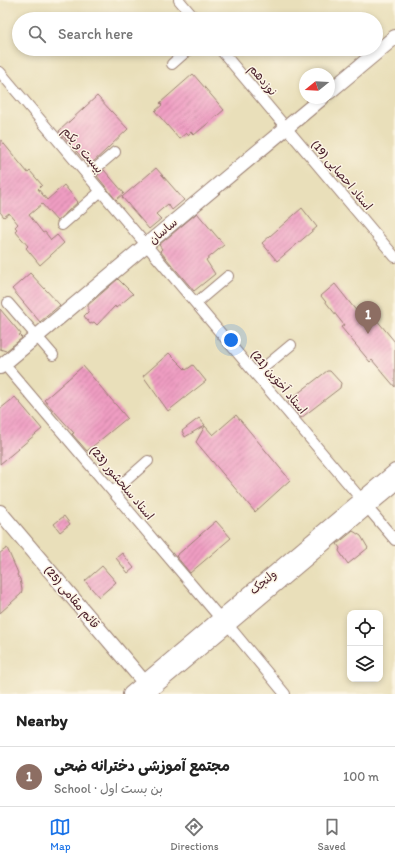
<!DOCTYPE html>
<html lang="en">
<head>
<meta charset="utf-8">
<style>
	:root { --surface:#fff; --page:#f2f2f2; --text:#222; --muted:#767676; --line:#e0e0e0; --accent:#1a73e8 }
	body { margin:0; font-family:Itim,"Playpen Sans Arabic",sans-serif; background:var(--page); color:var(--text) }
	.controls { position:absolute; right:12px; bottom:12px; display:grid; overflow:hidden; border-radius:8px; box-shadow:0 2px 6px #0003 }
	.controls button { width:36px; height:36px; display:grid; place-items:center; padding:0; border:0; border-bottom:1px solid var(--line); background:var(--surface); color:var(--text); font:20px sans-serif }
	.compass { position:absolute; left:299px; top:68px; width:36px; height:36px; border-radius:50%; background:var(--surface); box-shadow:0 2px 6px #0003; rotate:252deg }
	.you { position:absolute; left:231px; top:340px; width:14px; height:14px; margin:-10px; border:3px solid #fff; border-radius:50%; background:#1a73e8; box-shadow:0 0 0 6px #1a73e833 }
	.badge { display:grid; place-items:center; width:26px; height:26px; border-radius:50%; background:var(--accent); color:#fff; font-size:13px; font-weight:700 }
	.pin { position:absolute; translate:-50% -33px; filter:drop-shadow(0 1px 2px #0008) }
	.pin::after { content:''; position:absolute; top:21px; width:14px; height:12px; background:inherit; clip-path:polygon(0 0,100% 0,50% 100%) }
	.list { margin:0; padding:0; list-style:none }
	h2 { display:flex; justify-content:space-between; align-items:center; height:52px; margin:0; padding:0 16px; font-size:17px }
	h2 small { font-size:13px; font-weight:400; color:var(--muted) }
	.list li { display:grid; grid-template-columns:26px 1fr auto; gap:12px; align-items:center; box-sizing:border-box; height:60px; padding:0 16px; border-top:1px solid var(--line) }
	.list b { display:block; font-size:15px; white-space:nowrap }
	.list p { margin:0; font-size:13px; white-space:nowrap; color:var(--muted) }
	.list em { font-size:13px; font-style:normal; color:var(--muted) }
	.icon { flex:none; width:22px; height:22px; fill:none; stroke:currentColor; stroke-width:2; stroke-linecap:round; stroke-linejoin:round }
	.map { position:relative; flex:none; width:395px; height:694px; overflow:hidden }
	.search { position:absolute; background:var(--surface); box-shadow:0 2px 6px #0003; left:12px; right:12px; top:12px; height:44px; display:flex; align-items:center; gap:10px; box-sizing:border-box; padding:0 14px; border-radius:22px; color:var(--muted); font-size:15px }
	.sheet { height:112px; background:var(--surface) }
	nav { display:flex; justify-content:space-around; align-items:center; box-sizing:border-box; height:56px; border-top:1px solid var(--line); background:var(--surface); font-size:11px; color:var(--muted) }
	nav a { display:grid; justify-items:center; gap:2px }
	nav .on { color:var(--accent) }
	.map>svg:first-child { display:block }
</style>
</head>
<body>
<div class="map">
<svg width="395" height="694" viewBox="0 0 395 694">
	<defs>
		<pattern id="building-hatch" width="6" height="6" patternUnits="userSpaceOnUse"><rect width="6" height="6" fill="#ef9dc2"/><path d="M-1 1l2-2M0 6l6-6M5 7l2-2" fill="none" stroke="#c47f9e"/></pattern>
	</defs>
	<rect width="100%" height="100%" fill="#fcf5e5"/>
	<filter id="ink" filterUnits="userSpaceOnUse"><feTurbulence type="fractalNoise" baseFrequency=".025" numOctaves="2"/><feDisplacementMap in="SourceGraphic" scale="8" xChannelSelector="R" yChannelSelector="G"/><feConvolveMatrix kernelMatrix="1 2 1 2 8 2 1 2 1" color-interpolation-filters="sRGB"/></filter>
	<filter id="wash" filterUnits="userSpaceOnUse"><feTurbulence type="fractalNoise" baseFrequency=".012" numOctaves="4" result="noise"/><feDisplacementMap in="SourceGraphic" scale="16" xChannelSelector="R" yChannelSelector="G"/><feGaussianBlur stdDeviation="0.9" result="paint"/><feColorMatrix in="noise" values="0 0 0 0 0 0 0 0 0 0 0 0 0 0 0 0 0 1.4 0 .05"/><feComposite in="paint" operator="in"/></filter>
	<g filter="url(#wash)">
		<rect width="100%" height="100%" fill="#e9dfba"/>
		<g id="blocks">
			<path fill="url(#building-hatch)" d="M193 74 224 110 194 135 191 132 188 135 186 133 179 139 155 111 162 105 160 103Z
				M97 96 128 129 89 166 59 131Z
				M0 139 28 173 30 171 42 185 38 189 47 200 64 185 78 202 57 221 42 204 29 215 43 233 45 232 51 240 57 235 64 243 40 265 26 248 28 246 15 231 17 229 15 227 18 224 9 213 4 217 0 212Z
				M156 168 184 200 172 210 168 204 156 214 161 219 149 229 122 197Z
				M104 170 124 193 116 200 97 176Z
				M302 208 317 227 277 261 262 243Z
				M197 213 224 245 206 260 215 274 194 291 160 251 162 249 159 245Z
				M30 273 60 305 40 322 12 289Z
				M118 279 133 294 116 308 115 306 97 325 94 322 90 324 84 316 88 312V305Z
				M335 284 358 313 366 307 395 342V387L372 360 370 362 341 327 344 325 321 296Z
				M0 309 21 334 19 335 22 338 6 351 0 349Z
				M169 353 186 370 193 365 206 381 168 411 143 376Z
				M83 366 127 418 87 451 72 434 74 433 44 400Z
				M327 371H330L341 383 340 388 301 418 288 401Z
				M15 397 42 429 0 464V409Z
				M236 415 290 480 255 512 196 442 205 426 213 435Z
				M199 418 205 425 185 437 182 431Z
				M64 516 70 524 60 532 54 524Z
				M216 521 231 538 190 573 176 556Z
				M353 531 361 536 368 548 348 564 339 551 340 548 337 544Z
				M7 548 18 573 17 575 20 579 22 590 21 594 0 613V553Z
				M122 553 134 568 128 573 116 558Z
				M102 566 116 582 99 597 85 581Z"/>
		</g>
	</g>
	<g filter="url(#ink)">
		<use href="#blocks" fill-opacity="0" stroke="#9a7f72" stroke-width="1"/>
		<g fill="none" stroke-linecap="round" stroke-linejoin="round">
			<defs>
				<path id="street" d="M179 0 195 19
					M220 49 395 257
					M172 64 189 49
					M0 72 361 499
					M88 175 115 152
					M62 225 101 191
					M8 303 53 355
					M196 303 228 276
					M4 364 220 618
					M256 374 291 345
					M113 492 148 461
					M367 507 395 540
					M228 625 285 694"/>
				<path id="secondary" d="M329 92 395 37
					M0 367 322 98
					M0 512 144 682
					M130 694 395 471
					M146 694 395 484"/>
			</defs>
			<use href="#street" stroke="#9a7f72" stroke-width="12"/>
			<use href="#secondary" stroke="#9a7f72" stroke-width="16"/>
			<use href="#street" stroke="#fff" stroke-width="10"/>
			<use href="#secondary" stroke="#fff" stroke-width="14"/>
		</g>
	</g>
	<g text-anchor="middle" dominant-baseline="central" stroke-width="3" stroke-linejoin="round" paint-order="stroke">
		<g font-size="12" fill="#4a1f2b" stroke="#fcf5e5">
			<text transform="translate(263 80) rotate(50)">نوزدهم</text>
			<text transform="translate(83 150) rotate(50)">بیست و یکم</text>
			<text transform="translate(342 175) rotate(50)">استاد احصایی (19)</text>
			<text transform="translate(163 231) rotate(-40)">ساسان</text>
			<text transform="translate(279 382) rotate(50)">استاد اَخوَين (21)</text>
			<text transform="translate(122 483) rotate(50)">استاد سلحشور (23)</text>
			<text transform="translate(263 582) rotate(-40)">ولنجک</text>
			<text transform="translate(72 597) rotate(50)">قائم مقامی (25)</text>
		</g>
	</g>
</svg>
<div class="controls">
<button><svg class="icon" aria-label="locate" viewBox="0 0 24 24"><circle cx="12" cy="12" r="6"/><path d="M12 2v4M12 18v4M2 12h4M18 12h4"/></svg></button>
<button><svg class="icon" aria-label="layers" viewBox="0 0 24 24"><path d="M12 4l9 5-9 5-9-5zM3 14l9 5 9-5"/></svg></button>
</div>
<svg class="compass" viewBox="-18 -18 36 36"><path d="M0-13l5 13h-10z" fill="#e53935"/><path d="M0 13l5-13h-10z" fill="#767676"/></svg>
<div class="you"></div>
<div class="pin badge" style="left:368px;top:334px;background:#8d6e63">1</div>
<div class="search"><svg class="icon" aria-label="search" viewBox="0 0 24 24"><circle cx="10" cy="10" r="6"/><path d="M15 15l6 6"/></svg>Search here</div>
</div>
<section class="sheet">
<h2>Nearby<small></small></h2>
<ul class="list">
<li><span class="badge" style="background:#8d6e63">1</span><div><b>مجتمع آموزشی دخترانه ضحی</b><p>School · بن بست اول</p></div><em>100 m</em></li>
</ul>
</section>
<nav>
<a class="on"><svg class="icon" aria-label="map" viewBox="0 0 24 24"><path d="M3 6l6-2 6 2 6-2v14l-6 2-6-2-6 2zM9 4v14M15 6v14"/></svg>Map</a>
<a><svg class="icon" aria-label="directions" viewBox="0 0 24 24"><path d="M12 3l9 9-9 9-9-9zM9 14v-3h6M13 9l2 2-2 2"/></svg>Directions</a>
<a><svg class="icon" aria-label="saved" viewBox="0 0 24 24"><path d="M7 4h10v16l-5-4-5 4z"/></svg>Saved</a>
</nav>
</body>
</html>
